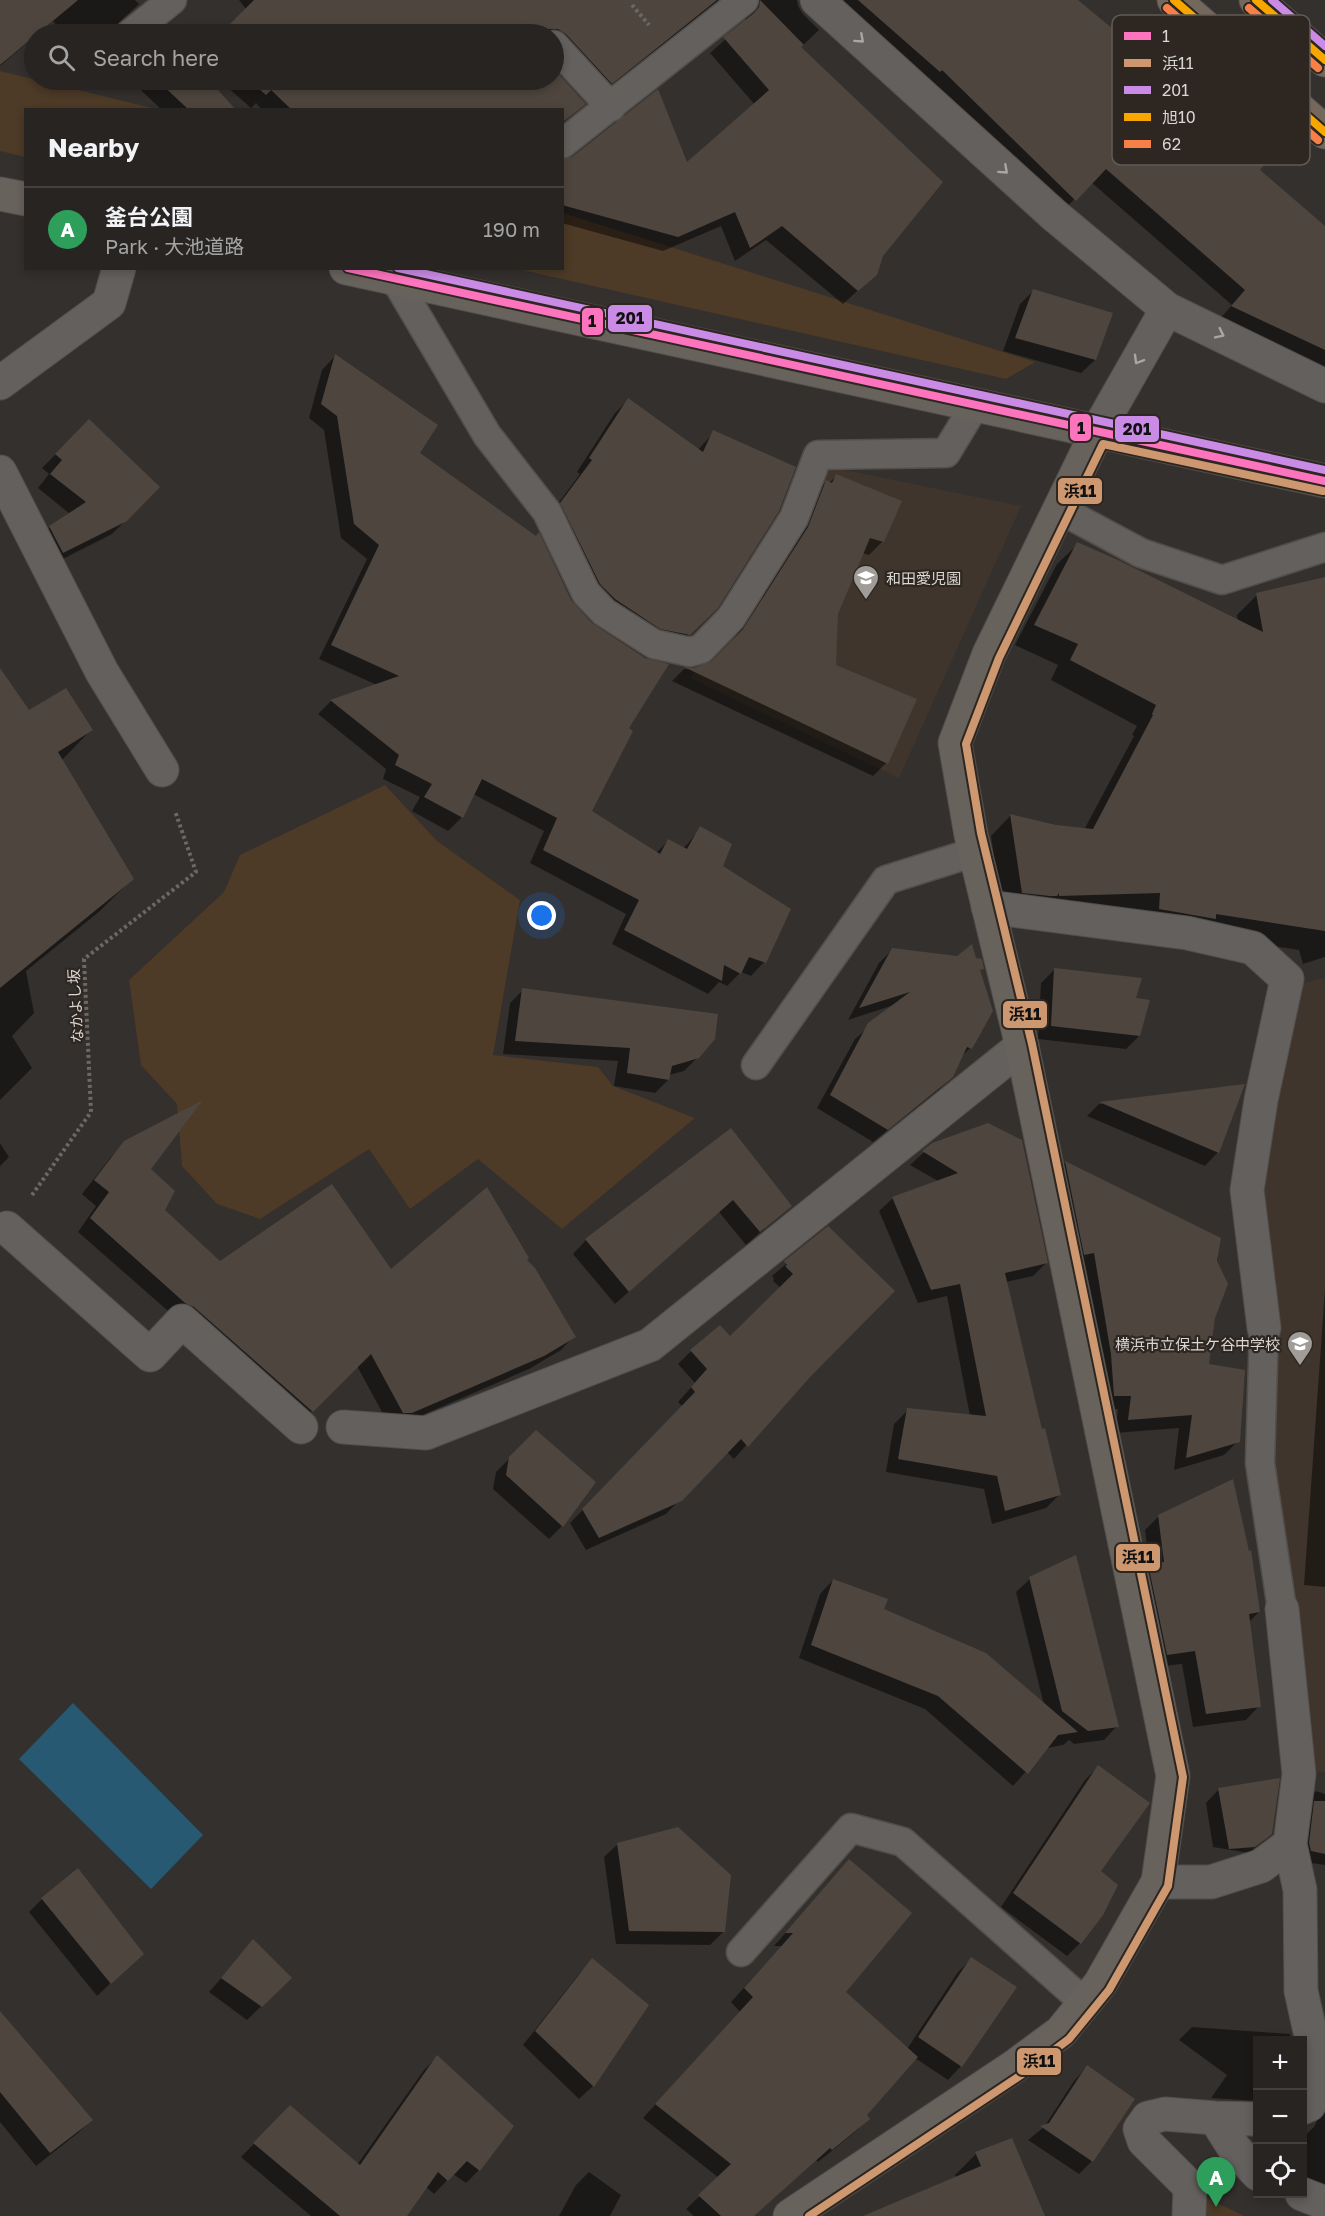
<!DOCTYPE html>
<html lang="en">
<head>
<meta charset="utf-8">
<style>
	:root { --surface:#272422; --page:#33302f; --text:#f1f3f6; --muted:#a4a4a5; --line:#434140; --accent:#0b8043 }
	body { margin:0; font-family:"Golos Text","Noto Sans JP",sans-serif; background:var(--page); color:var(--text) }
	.controls { position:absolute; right:18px; bottom:18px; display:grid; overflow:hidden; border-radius:0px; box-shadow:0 3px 9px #0003 }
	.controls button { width:54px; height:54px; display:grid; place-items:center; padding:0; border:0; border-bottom:2px solid var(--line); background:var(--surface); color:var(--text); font:30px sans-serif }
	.you { position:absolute; left:542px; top:916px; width:21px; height:21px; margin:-15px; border:4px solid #fff; border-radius:50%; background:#1a73e8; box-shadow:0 0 0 9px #1a73e833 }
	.badge { display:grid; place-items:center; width:39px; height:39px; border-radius:50%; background:var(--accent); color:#fff; font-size:20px; font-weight:700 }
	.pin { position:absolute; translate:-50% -50px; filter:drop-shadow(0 2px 3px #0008) }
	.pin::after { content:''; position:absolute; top:32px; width:21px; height:18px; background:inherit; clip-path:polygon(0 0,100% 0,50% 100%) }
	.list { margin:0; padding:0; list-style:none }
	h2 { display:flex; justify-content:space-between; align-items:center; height:78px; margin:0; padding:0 24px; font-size:26px }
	h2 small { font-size:20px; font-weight:400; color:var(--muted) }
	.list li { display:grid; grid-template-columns:39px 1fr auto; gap:18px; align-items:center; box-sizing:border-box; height:84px; padding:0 24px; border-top:2px solid var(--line) }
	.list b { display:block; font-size:22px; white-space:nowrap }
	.list p { margin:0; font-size:20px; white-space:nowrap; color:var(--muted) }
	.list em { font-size:20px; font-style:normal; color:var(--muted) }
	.icon { flex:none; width:33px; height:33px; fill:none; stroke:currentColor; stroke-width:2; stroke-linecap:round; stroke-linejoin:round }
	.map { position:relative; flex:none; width:1325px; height:2216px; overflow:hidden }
	.search { position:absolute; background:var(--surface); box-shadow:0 3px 9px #0003; left:24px; top:24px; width:540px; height:66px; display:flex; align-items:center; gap:15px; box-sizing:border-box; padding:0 21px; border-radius:33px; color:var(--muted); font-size:22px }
	.panel { position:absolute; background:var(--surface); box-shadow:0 3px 9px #0003; left:24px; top:108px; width:540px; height:162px; border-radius:0px }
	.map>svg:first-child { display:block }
</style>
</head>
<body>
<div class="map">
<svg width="1325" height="2216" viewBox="0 0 1325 2216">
	<rect width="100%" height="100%" fill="#34302d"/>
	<path fill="#40352c" d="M830 467 1021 506 899 778 690 678 775 576Z
		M1325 978V1772L1311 1771 1274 1454 1276 1279 1256 1200 1297 984Z"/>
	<path fill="#4d3a27" d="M0 71 156 109 26 110 25 157 0 151Z
		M563 213 1035 362 1006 379 518 269 562 268Z
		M385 785 437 841 520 900 493 1055 598 1067 613 1086 695 1118 562 1229 478 1159 410 1209 369 1149 260 1219 217 1204 182 1166 177 1104 141 1065 129 980 224 892 240 855Z
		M1207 2198 1244 2216H1207Z"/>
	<path fill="#275972" d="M73 1703 203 1835 151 1889 19 1759Z"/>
	<path fill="#0007" d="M0 0H135L139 4 114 27 113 34H64L53 21 37 34H34V37L0 66Z
		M239 0H721L597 97 554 34H222L246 9Z
		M737 0H797L798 6 803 14 819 30 800 48 881 255 876 274 843 304 766 240 735 261 721 226 663 251 562 223V162L686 164 755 105 710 53 745 22 746 12Z
		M814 0H1076L1257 170 1325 228V371L1218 321 1232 305 1091 182 1060 214Z
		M554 71 584 104 562 124V110H262L256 103 251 108 219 80H554Z
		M130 80H207L234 110H162Z
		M1033 291 1095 360 1081 373 1003 351 1020 304Z
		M335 356 418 453 627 729 590 811 656 853 668 841 683 849 701 828 764 962 751 976 741 972 727 986 719 982 708 994 612 944 626 914 530 863 544 831 473 794 462 817 448 831 412 811 420 797 383 779 386 769 318 714 331 701 377 685 319 659 367 559 341 538 324 430 309 418 322 370Z
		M628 400 698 450 714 432 717 607 675 648 601 612 548 517 580 474 577 472 615 413Z
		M89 421 126 520 112 534 49 566 36 541 50 527 70 514 38 488 49 474 42 468Z
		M837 475 883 541 869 555 862 553 837 614 834 666 886 763 873 776 672 681 684 669H695L713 662 730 645 795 542 813 496 826 482 829 483Z
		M1078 544 1238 621 1237 615 1257 595 1325 578V957L1303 964 1299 950 1198 934 1002 913 991 836 1011 815 1056 826 1084 830 1134 736 1132 735 1137 726 1051 680 1058 665 1015 645 1057 564Z
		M0 670 29 712 91 730 61 761 132 879 100 911 26 971 34 1013 12 1036 32 1068 0 1100Z
		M892 950 975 960 982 968 979 971 970 1048 960 1058 952 1076 938 1090 873 1142 817 1108 855 1039 894 1005 848 1020 879 963Z
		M1055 969 1134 999 1139 1036 1126 1049 1038 1039 1041 983Z
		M523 990 698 1057 684 1071 669 1075 668 1080 655 1093 614 1086 618 1061 503 1054 510 1003Z
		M1243 1086 1218 1152 1205 1166 1087 1116 1099 1104Z
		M731 1130 790 1206 746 1245 719 1212 615 1304 573 1254 586 1240Z
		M0 1143 9 1157 0 1166Z
		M125 1143 149 1169 163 1210 220 1262 391 1271 574 1336 561 1350 529 1369 397 1426 389 1425 357 1366 298 1425 78 1232 96 1206 82 1194 111 1157Z
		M933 1144 1046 1263 1033 1276 1006 1282 1041 1431 1060 1494 1046 1508 992 1524 984 1489 886 1472 894 1424 908 1410 970 1416 947 1296 918 1303 879 1211 893 1198 938 1181 910 1165Z
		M1065 1163 1219 1239 1213 1317 1207 1366 1238 1441 1224 1455 1174 1470 1179 1428 1115 1433 1118 1409H1101L1052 1176Z
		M828 1228 805 1379 734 1459 727 1452 666 1514 586 1550 570 1523 683 1407 678 1402 695 1383 678 1364 691 1351 730 1338 781 1288 773 1281 774 1279 772 1276Z
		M1325 1289V1587L1304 1585Z
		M536 1432 562 1526 549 1539 493 1489 496 1472Z
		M1159 1516 1259 1612 1249 1622 1259 1706 1246 1720 1193 1727 1182 1664 1154 1667 1136 1579 1150 1566 1145 1530Z
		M1030 1579 1117 1726 1104 1740 1074 1744 1069 1740 1063 1745 1047 1748 1013 1786 925 1709 799 1658 820 1594 833 1580 1044 1705 1016 1592Z
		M1098 1767 1080 1943 1067 1956 1001 1907 1085 1780Z
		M1219 1789 1271 1833 1249 1853 1213 1847 1206 1803Z
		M1316 1791 1325 1794V1865L1297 1861 1303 1805Z
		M618 1844 724 1931 710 1945 616 1944 604 1857Z
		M849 1861 844 1992 907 2049 958 1972 971 1959 1015 1987 961 2066 948 2080 915 2058 865 2115 868 2119 855 2132 818 2162 816 2160 753 2216H694L686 2209 719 2178 643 2118 740 2012 731 2002 782 1946H774Z
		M42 1899 128 1967 97 1996 29 1912Z
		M253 1942 290 1978 247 2020 209 1992Z
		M593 1960 647 2005 593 2086 579 2099 523 2045 579 1974Z
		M0 2022 91 2120 78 2133 36 2166 0 2122Z
		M1192 2027 1290 2034 1291 2040H1258V2101L1211 2098 1227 2075 1179 2040Z
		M437 2057 479 2170 466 2183 453 2174 434 2194 426 2187 405 2216H311L241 2157 290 2107 357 2165 424 2070Z
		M1087 2067 1092 2161 1079 2174 1028 2140 1044 2127 1074 2081Z
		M1325 2104V2193L1302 2184V2138L1314 2127Z
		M1011 2140 1043 2216H890L956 2178 955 2175 976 2154Z
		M589 2172 621 2195 610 2216H559L576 2185Z"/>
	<path fill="#4e463e" d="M0 0H78L0 65Z
		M254 0H717L612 84 566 34 558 29H550L542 34H220Z
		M760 0 804 45 801 47 943 182 883 256 877 275 858 291 782 226 750 248 735 212 678 237 562 205V160L572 157 658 89 687 162 769 90 723 37 754 13 759 7Z
		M858 0H1078L1125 39 1216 123 1265 164 1260 170 1325 226V350L1231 306 1245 290 1106 169 1076 201 942 70 940 72Z
		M554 69 586 104 562 123V110H292L271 90 266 95 249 80H554Z
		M157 80H209L236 110H189Z
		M1033 289 1113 313 1096 360 1015 338Z
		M335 354 438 425 420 453 536 536 539 532 571 600 592 623 645 658 669 664 629 728 633 731 592 811 660 854 668 839 687 849 700 826 732 844 723 866 791 909 766 963 749 957 741 974 724 965 722 981 624 930 639 900 543 850 557 818 482 779 463 818 424 797 432 784 395 765 399 755 330 700 399 676 331 645 379 545 354 524 337 416 321 404Z
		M628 398 703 452 713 430 796 467 779 511 718 608 690 635 660 629 615 599 600 584 560 503 592 460 589 458Z
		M89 419 160 487 127 521 63 553 49 526 86 502 50 474 62 460 55 454Z
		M836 474 902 501 884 542 870 538 838 614 836 665 917 699 888 764 684 667 694 668 712 661 743 629 808 527 826 480 832 483Z
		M1077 542 1118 560 1263 632 1256 593 1325 577V931L1216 914V919L1159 909 1160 893 1059 896V893L1057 896H1050L1022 893 1010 814 1056 825 1093 829 1153 715 1152 714 1156 705 1070 660 1078 644 1034 625Z
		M0 668 29 710 66 688 93 730 58 752 134 879 0 988Z
		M972 944 976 958 982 959 984 969 980 970 993 1011 972 1049 967 1047 953 1077 888 1130 830 1095 868 1023 910 992 859 1008 892 948 957 956Z
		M1054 968 1142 978 1136 998 1150 1000 1140 1036 1051 1026Z
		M522 988 718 1014 715 1039 699 1058 672 1066 669 1080 627 1073 630 1048 515 1041Z
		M1245 1084 1219 1153 1099 1102Z
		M203 1100 151 1169 175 1191 165 1210 220 1261 332 1184 391 1269 487 1187 529 1258 527 1260 535 1268 576 1337 544 1356 412 1413H403L371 1354 313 1412 194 1307 185 1303 90 1218 109 1192 94 1180 124 1141Z
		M988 1123 1022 1140 1048 1263 1005 1273 1042 1429 1045 1428 1061 1495 1005 1511 997 1476 898 1459 907 1408 986 1416 960 1284 931 1290 892 1197 958 1173 922 1151 932 1143Z
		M731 1128 792 1206 760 1232 733 1200 629 1292 585 1239Z
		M1065 1161 1221 1238 1217 1261 1228 1284 1215 1318 1209 1364 1245 1370 1240 1442 1186 1458 1192 1415 1128 1420 1131 1396H1114L1111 1354 1094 1253 1084 1255Z
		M828 1226 895 1291 811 1376 748 1447 741 1439 682 1501 599 1538 582 1509 695 1392 691 1387 707 1369 690 1350 720 1325 730 1336 793 1274 785 1266 787 1265 784 1261Z
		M536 1430 596 1482 563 1527 506 1475 509 1457Z
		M1233 1479 1249 1551 1251 1550 1260 1612 1249 1614 1261 1707 1206 1714 1195 1651 1167 1655 1148 1564 1164 1562 1158 1515Z
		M1076 1555 1119 1727 1088 1731 1062 1711 1029 1577Z
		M833 1579 888 1599 884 1609 986 1653 1078 1732 1058 1735 1028 1774 938 1696 811 1645Z
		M1098 1765 1150 1803 1101 1871 1118 1885 1103 1915 1081 1944 1013 1893Z
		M1280 1778 1272 1834 1255 1847 1229 1849 1218 1788Z
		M1314 1801H1325V1854L1311 1851 1309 1843Z
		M678 1827 731 1875 725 1932 629 1931 617 1843Z
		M849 1859 912 1913 846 1992 918 2057 867 2115 870 2119 832 2150 830 2148 754 2216H721L698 2195 731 2164 655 2104 753 1997 744 1988 793 1933H785Z
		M78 1868 144 1954 111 1984 41 1898Z
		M253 1939 292 1978 262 2007 221 1978Z
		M971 1957 1017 1987 962 2067 918 2037Z
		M592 1958 649 2005 594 2087 535 2031Z
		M0 2011 93 2120 50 2153 0 2092Z
		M437 2055 514 2126 480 2171 467 2161 448 2181 438 2172 407 2216H340L253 2143 290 2105 360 2165Z
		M1087 2065 1135 2099 1093 2162 1040 2126 1049 2123Z
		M1012 2138 1045 2216H863L981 2166 975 2152Z"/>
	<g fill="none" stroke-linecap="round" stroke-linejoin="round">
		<defs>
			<path id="lane" d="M130 34 172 0
				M554 45 611 107
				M562 144 744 0
				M395 279 487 435 547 512 586 593 604 612 654 644 690 652 701 649 731 618 794 518 818 455 946 453 975 405
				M1059 509 1141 553 1222 580 1325 547
				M756 1065 886 880 975 852
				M1264 1328 1260 1463 1282 1609
				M741 1952 851 1828 903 1842 1085 2003"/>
			<path id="street" d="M817 0 1054 215 1167 309 1325 386
				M0 383 109 303 119 268
				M1097 432 1167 309
				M0 472 102 672 162 770
				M988 907 1187 933 1253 948 1287 979 1261 1100 1247 1190 1264 1328
				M7 1228 150 1355 182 1321 301 1427
				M343 1427 426 1433 650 1345 1022 1046
				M1290 1844 1300 1890 1301 1991 1321 2081 1309 2105 1302 2108
				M1158 1882H1211L1261 1866 1290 1844 1299 1774 1282 1609
				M1215 2118 1234 2148 1258 2174
				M1302 2194 1325 2203
				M1189 2216 1190 2187 1144 2141 1140 2129 1148 2118 1165 2114 1215 2118 1258 2119"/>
			<path id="secondary" d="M0 194 26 199
				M346 268 1325 481
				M790 2216 1015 2066 1061 2032 1100 1984 1158 1882 1173 1776 1022 1046 971 835 955 743 989 654 1097 432"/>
			<path id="highway" d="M1174 0 1325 132
				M1256 0 1325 60"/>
		</defs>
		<use href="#lane" stroke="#514e4b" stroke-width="31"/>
		<use href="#street" stroke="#514e4b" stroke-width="35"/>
		<use href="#secondary" stroke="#514e4b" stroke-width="35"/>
		<use href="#highway" stroke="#514e4b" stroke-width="35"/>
		<path stroke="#6b6866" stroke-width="4" stroke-dasharray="3 3" stroke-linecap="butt" d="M632 5 649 25
			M32 1195 91 1112 84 959 196 872 175 811"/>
		<use href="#lane" stroke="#63605d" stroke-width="28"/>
		<use href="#street" stroke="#63605d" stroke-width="33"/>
		<use href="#secondary" stroke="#68625d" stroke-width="33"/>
		<use href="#highway" stroke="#74685d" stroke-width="33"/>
		<defs>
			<path id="bus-1" d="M348 268 1325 481"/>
			<path id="bus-2" d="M809 2216 1021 2075 1069 2039 1109 1990 1168 1886 1183 1777 1032 1044 981 833 966 744 999 658 1103 444 1323 491"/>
			<path id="bus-3" d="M1272 0 1325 46
				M398 268 1325 470"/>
			<path id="bus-4" d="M1174 0 1325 132
				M1256 0 1325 60"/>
			<path id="bus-5" d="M1167 8 1318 140
				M1249 8 1318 68"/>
		</defs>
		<use href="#bus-1" stroke="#2d2621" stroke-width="12"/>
		<use href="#bus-2" stroke="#2d2621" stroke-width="12"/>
		<use href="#bus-3" stroke="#2d2621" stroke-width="12"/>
		<use href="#bus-4" stroke="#2d2621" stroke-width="12"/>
		<use href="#bus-5" stroke="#2d2621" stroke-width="12"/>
		<use href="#bus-1" stroke="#fc73be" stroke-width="8"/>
		<use href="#bus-2" stroke="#cd976f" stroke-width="8"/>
		<use href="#bus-3" stroke="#ca8be6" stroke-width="8"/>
		<use href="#bus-4" stroke="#f7a600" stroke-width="8"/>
		<use href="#bus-5" stroke="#f78048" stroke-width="8"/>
	</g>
	<defs><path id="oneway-chevron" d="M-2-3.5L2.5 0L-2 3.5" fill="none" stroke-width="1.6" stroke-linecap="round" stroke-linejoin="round" transform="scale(1.5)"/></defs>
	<g stroke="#aaa7a3">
		<use href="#oneway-chevron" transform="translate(860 39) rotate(42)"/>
		<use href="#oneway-chevron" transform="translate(1004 170) rotate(42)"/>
		<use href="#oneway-chevron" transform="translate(1220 334) rotate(26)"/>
		<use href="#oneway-chevron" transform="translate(1138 360) rotate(120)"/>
	</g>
	<defs>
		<symbol id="school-pin" viewBox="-11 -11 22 30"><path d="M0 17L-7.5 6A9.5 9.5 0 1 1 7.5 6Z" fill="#a09c98" stroke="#2d2621"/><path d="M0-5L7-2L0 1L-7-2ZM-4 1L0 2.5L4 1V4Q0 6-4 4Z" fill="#fff"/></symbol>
	</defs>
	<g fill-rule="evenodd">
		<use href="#school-pin" x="851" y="563" width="30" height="40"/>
		<use href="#school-pin" x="1285" y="1329" width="30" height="40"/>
	</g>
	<g text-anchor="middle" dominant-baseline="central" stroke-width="4.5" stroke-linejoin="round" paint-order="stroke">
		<g font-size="15" fill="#dad6d2" stroke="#2d2621" text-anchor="start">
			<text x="886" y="578">和田愛児園</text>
			<text x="1280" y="1344" text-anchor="end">横浜市立保土ケ谷中学校</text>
		</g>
		<g font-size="15" fill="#dad6d2" stroke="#2d2621">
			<text transform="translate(75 1006) rotate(-93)">なかよし坂</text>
		</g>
	</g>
	<rect x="1112" y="15" width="198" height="150" rx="9" fill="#2d2621" stroke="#615b56" stroke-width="1.5"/>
	<rect x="1124" y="32" width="27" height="8" fill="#fc73be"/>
	<rect x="1124" y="59" width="27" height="8" fill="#cd976f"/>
	<rect x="1124" y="86" width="27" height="8" fill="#ca8be6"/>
	<rect x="1124" y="113" width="27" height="8" fill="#f7a600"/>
	<rect x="1124" y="140" width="27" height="8" fill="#f78048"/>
	<g font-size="16" fill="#dad6d2">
		<text x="1162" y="42">1</text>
		<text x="1162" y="69">浜11</text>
		<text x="1162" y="96">201</text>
		<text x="1162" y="123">旭10</text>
		<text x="1162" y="150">62</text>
	</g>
	<g stroke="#2d2621" stroke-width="2">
		<rect x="607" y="304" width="46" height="29" rx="6" fill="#ca8be6"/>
		<rect x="581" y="307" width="23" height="29" rx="6" fill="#fc73be"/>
		<rect x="1069" y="413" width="23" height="29" rx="6" fill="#fc73be"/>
		<rect x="1114" y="415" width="46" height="28" rx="6" fill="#ca8be6"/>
		<rect x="1057" y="477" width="46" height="28" rx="6" fill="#cd976f"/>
		<rect x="1002" y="1000" width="46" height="29" rx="6" fill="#cd976f"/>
		<rect x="1115" y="1543" width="46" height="29" rx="6" fill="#cd976f"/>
		<rect x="1016" y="2047" width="46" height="29" rx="6" fill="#cd976f"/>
	</g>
	<g font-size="16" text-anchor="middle" font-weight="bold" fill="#111">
		<text x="630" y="324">201</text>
		<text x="592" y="327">1</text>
		<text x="1081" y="434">1</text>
		<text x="1137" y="435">201</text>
		<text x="1080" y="497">浜11</text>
		<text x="1025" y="1020">浜11</text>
		<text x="1138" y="1563">浜11</text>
		<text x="1039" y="2067">浜11</text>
	</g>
</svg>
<div class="controls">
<button>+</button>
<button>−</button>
<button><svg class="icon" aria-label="locate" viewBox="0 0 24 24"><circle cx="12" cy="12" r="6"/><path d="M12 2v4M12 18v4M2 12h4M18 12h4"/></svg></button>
</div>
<div class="you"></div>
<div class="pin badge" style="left:1216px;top:2207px;background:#2e9e5b">A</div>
<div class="search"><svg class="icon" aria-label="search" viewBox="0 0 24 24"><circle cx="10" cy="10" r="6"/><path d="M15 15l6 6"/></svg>Search here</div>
<section class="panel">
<h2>Nearby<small></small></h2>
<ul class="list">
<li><span class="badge" style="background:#2e9e5b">A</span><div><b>釜台公園</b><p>Park · 大池道路</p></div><em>190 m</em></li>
</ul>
</section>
</div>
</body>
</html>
